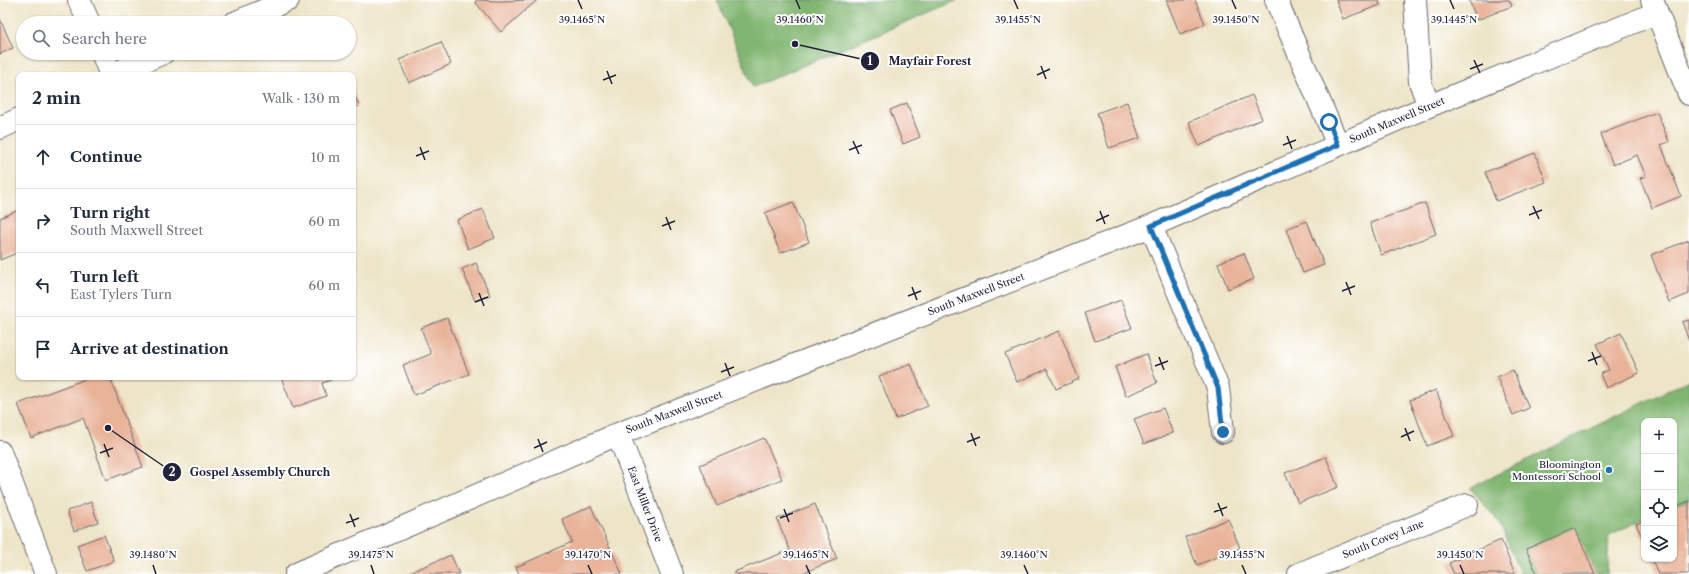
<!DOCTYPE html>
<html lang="en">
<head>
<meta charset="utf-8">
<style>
	:root { --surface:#fff; --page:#f2f2f3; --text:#1f2937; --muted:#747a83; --line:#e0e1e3 }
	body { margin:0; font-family:"Libre Caslon Text",serif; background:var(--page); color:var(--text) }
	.controls { position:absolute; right:12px; bottom:12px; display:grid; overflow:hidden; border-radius:8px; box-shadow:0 1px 3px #0004 }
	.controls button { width:36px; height:36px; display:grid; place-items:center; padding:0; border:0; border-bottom:1px solid var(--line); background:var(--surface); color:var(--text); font:20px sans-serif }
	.stop { position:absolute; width:12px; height:12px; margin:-9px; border:3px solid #1f6fb2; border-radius:50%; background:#fff }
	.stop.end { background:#1f6fb2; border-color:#fff; box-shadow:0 1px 4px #0008 }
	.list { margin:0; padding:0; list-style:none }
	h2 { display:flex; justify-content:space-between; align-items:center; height:52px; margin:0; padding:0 16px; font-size:17px }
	h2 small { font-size:13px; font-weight:400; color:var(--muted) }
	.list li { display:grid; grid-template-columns:26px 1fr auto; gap:12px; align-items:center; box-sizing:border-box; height:64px; padding:0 16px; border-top:1px solid var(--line) }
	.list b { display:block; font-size:15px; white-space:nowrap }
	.list p { margin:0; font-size:13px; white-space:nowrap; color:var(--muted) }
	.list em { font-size:13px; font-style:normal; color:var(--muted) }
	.icon { flex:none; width:22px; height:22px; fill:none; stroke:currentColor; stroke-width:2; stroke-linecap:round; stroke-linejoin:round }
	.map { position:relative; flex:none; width:1689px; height:574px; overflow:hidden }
	.search { position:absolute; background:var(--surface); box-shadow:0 1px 3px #0004; left:16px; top:16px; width:340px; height:44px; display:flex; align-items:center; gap:10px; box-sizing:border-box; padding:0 14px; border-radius:22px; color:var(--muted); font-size:15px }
	.panel { position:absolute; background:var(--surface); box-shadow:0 1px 3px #0004; left:16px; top:72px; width:340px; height:308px; border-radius:8px }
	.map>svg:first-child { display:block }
</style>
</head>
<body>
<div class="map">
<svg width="1689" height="574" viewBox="0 0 1689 574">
	<rect width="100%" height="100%" fill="#fff"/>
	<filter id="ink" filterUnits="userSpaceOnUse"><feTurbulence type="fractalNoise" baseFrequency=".025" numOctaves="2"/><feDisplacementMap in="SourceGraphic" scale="8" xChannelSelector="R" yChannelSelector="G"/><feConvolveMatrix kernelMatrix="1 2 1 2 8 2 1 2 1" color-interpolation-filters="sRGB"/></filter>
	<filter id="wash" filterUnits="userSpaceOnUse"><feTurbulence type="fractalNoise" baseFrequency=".012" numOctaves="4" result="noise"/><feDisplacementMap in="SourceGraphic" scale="16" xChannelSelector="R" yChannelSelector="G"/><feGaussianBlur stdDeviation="0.9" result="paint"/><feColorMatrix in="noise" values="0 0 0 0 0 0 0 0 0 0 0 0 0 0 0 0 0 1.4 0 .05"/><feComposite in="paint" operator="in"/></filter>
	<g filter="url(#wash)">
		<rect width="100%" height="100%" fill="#eee5c8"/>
		<path fill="#81b671" stroke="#526c56" d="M717 0H958L753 87Z
			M1689 380V500L1674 506V421H1644V519L1609 535 1607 574H1520L1499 522 1470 488Z"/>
		<g id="blocks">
			<path fill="#e9b399" d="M477 0 498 1 537 0 501 32 475 2Z
				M1166 0H1195L1205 24 1180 34Z
				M1336 0H1379L1380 5 1343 19Z
				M1469 0H1509L1512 6 1477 20Z
				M0 19 13 48 0 54Z
				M441 42 451 64 409 83 399 60Z
				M353 91 359 106 353 108Z
				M1252 95 1262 119 1199 146 1189 122Z
				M1127 102 1140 138 1109 148 1097 113Z
				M907 103 920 137 903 144 890 110Z
				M1657 112 1669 142 1661 145 1681 196 1652 208 1640 178 1646 176 1637 155 1613 165 1601 134Z
				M1535 153 1546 182 1496 201 1485 172Z
				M793 202 809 242 780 253 765 213Z
				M1425 203 1436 234 1381 255 1370 223Z
				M483 209 495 238 468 249 457 220Z
				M19 210V252L0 260V218Z
				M1307 221 1324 265 1303 273 1286 229Z
				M1689 240V294L1669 302 1651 255Z
				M1244 253 1254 279 1228 289 1218 263Z
				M476 263 490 295 475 301 462 269Z
				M1121 300 1132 328 1095 341 1085 313Z
				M447 318 469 374 414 395 403 365 431 354 421 328Z
				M1689 320V341L1682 322Z
				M1059 331 1079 379 1056 389 1047 369 1017 382 1005 354Z
				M1621 333 1639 373 1606 388 1600 374 1609 370 1597 344Z
				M1146 354 1157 383 1126 396 1115 367Z
				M911 364 928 406 896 419 879 376Z
				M1513 370 1529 408 1513 415 1497 377Z
				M91 377H110L143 467 106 480 83 418 31 438 18 404Z
				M281 377H330L331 380 322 383 326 396 293 408Z
				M1436 390 1454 436 1427 446 1410 400Z
				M1163 408 1173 433 1144 444 1134 419Z
				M764 438 782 479 717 506 700 465Z
				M1326 457 1338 487 1298 503 1285 473Z
				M1689 501V574H1658L1652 559H1674V507Z
				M91 502 98 522 74 531 67 511Z
				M815 504 837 559 800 574H735L734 572 790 550 777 519Z
				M591 506 622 574H519L516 567 572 542 562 519Z
				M1228 519 1240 548 1197 565 1185 537Z
				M1644 521V541L1636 524Z
				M1575 528 1595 574H1537L1526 549Z
				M104 535 114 561 87 571 77 545Z
				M1501 540 1515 574H1454L1449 563Z
				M451 555 459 574H406Z"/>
		</g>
	</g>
	<g filter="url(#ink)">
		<use href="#blocks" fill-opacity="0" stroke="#69666c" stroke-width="1"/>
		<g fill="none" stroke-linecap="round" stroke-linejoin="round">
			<defs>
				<path id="minor" d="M79 0 89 23
					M1276 0 1338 145
					M1415 0 1420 82 1429 106
					M1652 0 1689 94
					M234 23 288 0
					M102 53 111 75
					M111 75 163 53
					M0 128 19 119
					M1151 226 1218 388 1223 432
					M618 434 672 574
					M0 452 46 574
					M296 574 618 434 1151 226 1429 106 1656 13
					M1299 574 1467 505"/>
			</defs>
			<use href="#minor" stroke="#69666c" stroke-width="24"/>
			<use href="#minor" stroke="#fff" stroke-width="22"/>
		</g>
	</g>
	<g fill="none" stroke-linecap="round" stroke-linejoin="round" filter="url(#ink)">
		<path stroke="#1f6fb2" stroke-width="5" d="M1223 432 1218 388 1151 226 1338 145 1329 122"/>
	</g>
	<path fill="none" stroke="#22223b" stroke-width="1.5" d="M578 0 582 9M796 0 800 9M1014 0 1018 9M1232 0 1236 9M1450 0 1454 9M1474 60 1480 73M1041 66 1046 79M1470 69 1483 64M607 71 612 84M1037 75 1050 69M603 80 616 75M1287 136 1292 149M853 141 859 154M1283 145 1296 140M420 147 425 160M849 150 862 145M416 156 429 151M1533 206 1539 219M1100 211 1105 224M1529 215 1542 210M666 217 671 230M1096 221 1109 215M662 226 675 221M1346 282 1351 295M912 287 917 300M1342 291 1355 286M479 293 484 306M908 296 921 291M475 302 488 297M1592 352 1597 365M1159 357 1164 370M1588 361 1601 356M725 363 730 376M1155 366 1168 361M721 372 734 367M1405 428 1410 441M971 433 976 446M1401 437 1414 431M538 439 543 452M967 442 980 437M104 444 109 457M534 448 547 442M100 453 113 448M1218 503 1223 516M784 509 789 522M1214 512 1227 507M350 514 355 527M780 518 793 513M346 523 359 518M153 565 156 574M371 565 374 574M588 565 592 574M806 565 810 574M1024 565 1028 574M1242 565 1246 574M1460 565 1464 574"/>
	<circle fill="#1f6fb2" stroke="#fff" stroke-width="1.5" cx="1609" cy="470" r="4"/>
	<g text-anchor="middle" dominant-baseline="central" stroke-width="4" stroke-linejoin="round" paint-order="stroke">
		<g font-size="10" fill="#22223b" stroke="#fff">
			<text transform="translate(1397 120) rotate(-23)">South Maxwell Street</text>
			<text transform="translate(976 294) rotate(-21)">South Maxwell Street</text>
			<text transform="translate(674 412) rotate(-21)">South Maxwell Street</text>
			<text transform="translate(645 504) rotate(69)">East Miller Drive</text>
			<text transform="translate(1383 539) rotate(-22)">South Covey Lane</text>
		</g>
		<g font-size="10" fill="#22223b" stroke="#fff" text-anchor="end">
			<text x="1601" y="464">Bloomington<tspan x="1601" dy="12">Montessori School</tspan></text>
		</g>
	</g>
	<g font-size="10" text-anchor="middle" fill="#22223b" stroke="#fff" stroke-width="4" stroke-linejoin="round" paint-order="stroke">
		<text x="582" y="23">39.1465°N</text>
		<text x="800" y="23">39.1460°N</text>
		<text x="1018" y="23">39.1455°N</text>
		<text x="1236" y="23">39.1450°N</text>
		<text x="1454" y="23">39.1445°N</text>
		<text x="153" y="558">39.1480°N</text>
		<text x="371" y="558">39.1475°N</text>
		<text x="588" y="558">39.1470°N</text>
		<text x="806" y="558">39.1465°N</text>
		<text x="1024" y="558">39.1460°N</text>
		<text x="1242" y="558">39.1455°N</text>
		<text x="1460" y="558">39.1450°N</text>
	</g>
	<path fill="none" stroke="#22223b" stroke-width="1.5" d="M795 44L870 61M108 428L172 472"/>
	<g fill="#22223b" stroke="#fff" stroke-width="1.5">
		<circle cx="795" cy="44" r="4"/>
		<circle cx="108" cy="428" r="4"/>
		<circle cx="870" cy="61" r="10"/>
		<circle cx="172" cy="472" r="10"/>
	</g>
	<g font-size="12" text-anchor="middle" font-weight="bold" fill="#fff">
		<text x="870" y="65">1</text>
		<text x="172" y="476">2</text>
	</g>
	<g font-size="11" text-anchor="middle" font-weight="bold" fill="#22223b" stroke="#fff" stroke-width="4" stroke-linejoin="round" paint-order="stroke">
		<text x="930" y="65">Mayfair Forest</text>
		<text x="260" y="476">Gospel Assembly Church</text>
	</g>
</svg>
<div class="controls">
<button>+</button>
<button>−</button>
<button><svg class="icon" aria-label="locate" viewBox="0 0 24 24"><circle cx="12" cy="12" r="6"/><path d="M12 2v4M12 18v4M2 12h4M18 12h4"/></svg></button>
<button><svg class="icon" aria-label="layers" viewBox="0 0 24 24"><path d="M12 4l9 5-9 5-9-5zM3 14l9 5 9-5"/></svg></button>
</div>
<div class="stop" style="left:1329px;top:122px"></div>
<div class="stop end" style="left:1223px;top:432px"></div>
<div class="search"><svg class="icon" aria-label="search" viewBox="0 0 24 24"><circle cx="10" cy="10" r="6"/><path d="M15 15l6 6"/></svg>Search here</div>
<section class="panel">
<h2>2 min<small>Walk · 130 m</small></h2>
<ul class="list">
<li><svg class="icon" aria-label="ahead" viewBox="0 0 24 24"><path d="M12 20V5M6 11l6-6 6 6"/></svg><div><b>Continue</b></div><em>10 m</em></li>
<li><svg class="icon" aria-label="right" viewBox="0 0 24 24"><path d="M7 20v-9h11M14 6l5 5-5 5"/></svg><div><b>Turn right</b><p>South Maxwell Street</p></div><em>60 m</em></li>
<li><svg class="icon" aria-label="left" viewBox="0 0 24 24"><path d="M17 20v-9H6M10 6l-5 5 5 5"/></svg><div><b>Turn left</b><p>East Tylers Turn</p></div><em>60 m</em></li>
<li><svg class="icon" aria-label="arrive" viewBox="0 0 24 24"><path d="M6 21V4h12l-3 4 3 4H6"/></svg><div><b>Arrive at destination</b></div></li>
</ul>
</section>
</div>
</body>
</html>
